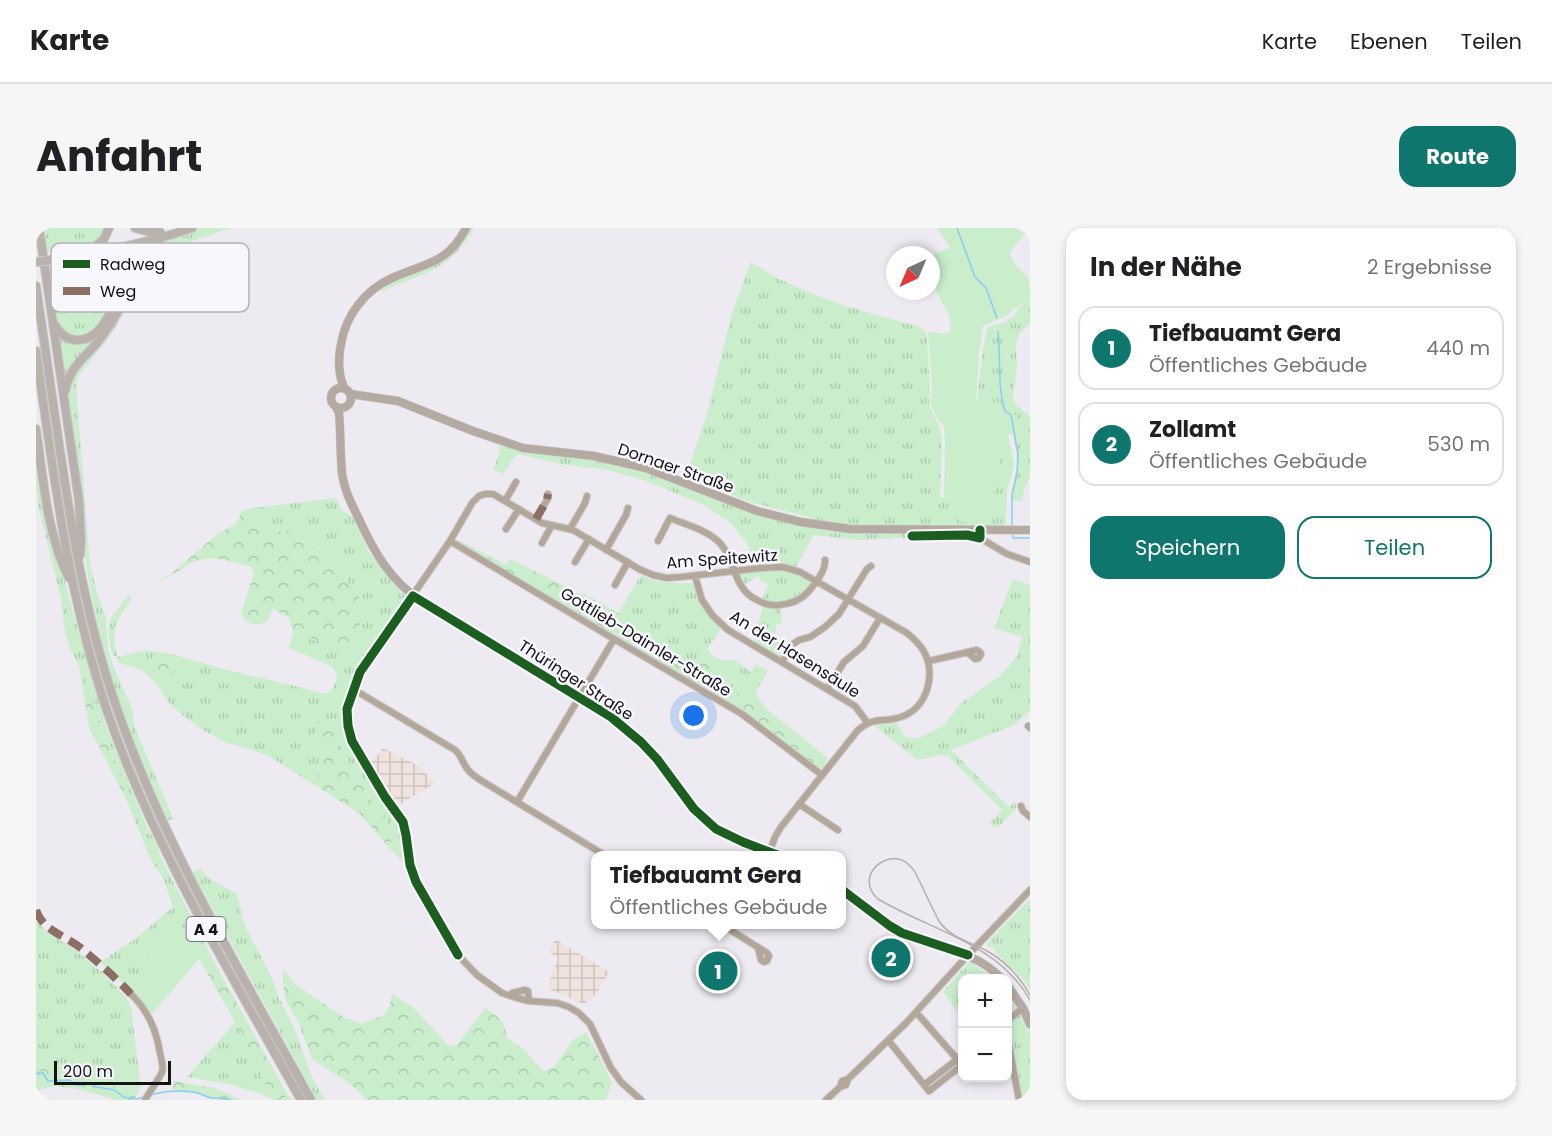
<!DOCTYPE html>
<html lang="de">
<head>
<meta charset="utf-8">
<style>
	:root { --surface:#fff; --page:#f6f6f6; --text:#202124; --muted:#757577; --line:#e0e0e0; --accent:#0f766e }
	body { margin:0; font-family:Poppins,sans-serif; background:var(--page); color:var(--text) }
	.controls { position:absolute; right:18px; bottom:18px; display:grid; overflow:hidden; border-radius:12px; box-shadow:0 3px 9px #0003 }
	.controls button { width:54px; height:54px; display:grid; place-items:center; padding:0; border:0; border-bottom:2px solid var(--line); background:var(--surface); color:var(--text); font:30px sans-serif }
	.compass { position:absolute; left:850px; top:18px; width:54px; height:54px; border-radius:50%; background:var(--surface); box-shadow:0 3px 9px #0003; rotate:224deg }
	.scale { position:absolute; left:18px; bottom:15px; width:117px; box-sizing:border-box; padding-left:6px; border:3px solid #131215; border-top:0; font-size:16px; line-height:21px; white-space:nowrap; color:#131215; -webkit-text-stroke:4px #f9f7fe; paint-order:stroke }
	.you { position:absolute; left:658px; top:488px; width:21px; height:21px; margin:-15px; border:4px solid #fff; border-radius:50%; background:#1a73e8; box-shadow:0 0 0 9px #1a73e833 }
	.badge { display:grid; place-items:center; width:39px; height:39px; border-radius:50%; background:var(--accent); color:#fff; font-size:20px; font-weight:700 }
	.pin { position:absolute; translate:-50% -50%; border:3px solid #fff; box-shadow:0 2px 6px #0006 }
	.popup { position:absolute; left:555px; top:623px; width:255px; height:78px; box-sizing:border-box; display:grid; place-content:center; border-radius:12px; background:var(--surface); filter:drop-shadow(0 2px 4px #0005); font-size:20px; white-space:nowrap; color:var(--muted) }
	.popup b { font-size:22px; color:var(--text) }
	.popup::after { content:''; position:absolute; left:50%; top:100%; margin-left:-12px; border:12px solid transparent; border-top-color:var(--surface) }
	.list { margin:0; padding:0; list-style:none }
	h2 { display:flex; justify-content:space-between; align-items:center; height:78px; margin:0; padding:0 24px; font-size:26px }
	h2 small { font-size:20px; font-weight:400; color:var(--muted) }
	.list li { display:grid; grid-template-columns:39px 1fr auto; gap:18px; align-items:center; box-sizing:border-box; height:84px; margin:0 12px 12px; padding:0 12px; border:2px solid var(--line); border-radius:18px }
	.list b { display:block; font-size:22px; white-space:nowrap }
	.list p { margin:0; font-size:20px; white-space:nowrap; color:var(--muted) }
	.list em { font-size:20px; font-style:normal; color:var(--muted) }
	.actions { display:flex; gap:12px; padding:18px 24px }
	.actions a { flex:1; padding:14px 0; border:2px solid var(--accent); border-radius:18px; text-align:center; font-size:21px; color:var(--accent) }
	.actions .main { background:var(--accent); color:#fff }
	.map { position:relative; flex:none; width:994px; height:872px; overflow:hidden; border-radius:18px }
	header { display:flex; align-items:center; gap:36px; box-sizing:border-box; height:84px; padding:0 30px; background:var(--surface); border-bottom:2px solid var(--line) }
	header strong { font-size:28px }
	nav { display:flex; gap:33px; margin-inline-start:auto; font-size:21px }
	.intro { display:flex; align-items:center; justify-content:space-between; box-sizing:border-box; height:144px; padding:0 36px }
	h1 { margin:0; font-size:42px }
	.button { padding:15px 27px; border-radius:18px; background:var(--accent); color:#fff; font-size:21px; font-weight:700 }
	main { display:flex; gap:36px; padding:0 36px }
	aside { flex:1; background:var(--surface); border-radius:18px; box-shadow:0 3px 9px #0003 }
	.map>svg:first-child { display:block }
</style>
</head>
<body>
<header>
<strong>Karte</strong>
<nav><a>Karte</a><a>Ebenen</a><a>Teilen</a></nav>
</header>
<div class="intro"><h1>Anfahrt</h1><a class="button">Route</a></div>
<main>
<div class="map">
<svg width="994" height="872" viewBox="0 0 994 872">
	<defs>
		<pattern id="industrial-grid" width="8" height="8" patternUnits="userSpaceOnUse" patternTransform="scale(1.5)"><rect width="8" height="8" fill="#f0e3de"/><path d="M0 4h8M4 0v8" fill="none" stroke="#cdc2be"/></pattern>
		<pattern id="grass-tufts" width="24" height="20" patternUnits="userSpaceOnUse" patternTransform="scale(1.5)"><rect width="24" height="20" fill="#caedcc"/><path d="M3 7l-1-3M5 7V3M7 7l1-3M15 17l-1-3M17 17v-4M19 17l1-3" fill="none" stroke="#adcaae"/></pattern>
		<pattern id="forest-crowns" width="20" height="18" patternUnits="userSpaceOnUse" patternTransform="scale(1.5)"><rect width="20" height="18" fill="#caedcc"/><path d="M2 6a3 3 0 1 1 6 0M12 15a3 3 0 1 1 6 0" fill="none" stroke="#adcaae"/></pattern>
	</defs>
	<rect width="100%" height="100%" fill="#edebf1"/>
	<path fill="url(#industrial-grid)" d="M347 520 383 538 399 555 363 577 334 533 340 529Z
		M519 711 573 744 561 765 548 776 511 760 522 730 513 724Z"/>
	<path fill="url(#grass-tufts)" d="M7 0H71C62 24 31 22 10 24Z
		M162 0H195L132 21 122 26 113 34 105 45 87 87 73 110 47 142 42 149 40 158 54 336 61 365 70 390 72 420 78 440 96 481 99 500 138 592H132C95 515 66 433 52 349 47 322 47 294 43 267 39 232 32 197 31 162L36 146 60 121 105 31 128 12Z
		M434 0H438C414 44 387 44 345 64L344 61 357 52 393 39Z
		M113 15 101 29 92 49V51H93L66 106 29 152 23 108 52 114 87 58 67 26 97 19 99 21 105 20V17Z
		M55 30 57 34 61 33 60 30 66 31 78 42 82 51 81 65 63 98 48 110 31 107 21 94 13 38 22 34Z
		M715 34C724 40 734 46 743 51 787 73 837 86 884 99L889 103 891 109 894 162 893 176 903 198 906 211 904 269 928 272 952 293 961 246 965 205 972 206 978 236 971 263 970 294 969 299C935 299 901 299 867 299 841 299 795 301 772 289L714 274 650 249 671 186 697 82Z
		M994 72V96L985 103 981 111 980 123 981 139 977 168 980 177 994 188V248L988 263 986 273H975C975 261 979 251 981 240 983 228 979 217 977 206H979L971 187 941 173 947 122 951 101 953 98 967 95 978 88 983 79Z
		M463 216C503 231 548 227 589 238 626 248 661 265 697 278 737 292 779 302 822 305 840 306 859 305 877 305L875 309 870 310 822 312 778 307 760 339 736 336 718 338 717 328 709 312 695 295 668 277 608 252 572 242 524 236 481 226 467 246 457 241C461 233 465 225 463 216Z
		M0 225 18 315 58 459 71 501 111 599 121 617 123 626 180 737 163 731 140 702 108 725 115 733 113 736 120 745 96 764 64 734 99 711 137 679 128 652 114 630 91 573 82 542 66 501 51 452 34 421 28 399 25 370 3 282 0 262Z
		M300 270 306 282 318 290 333 324 370 369 368 374 321 445 310 469 309 495 365 599 368 614V634L355 622 356 605 346 583 337 576 329 561 315 545 311 529 293 498 278 495 287 536 277 556 231 527 210 520 191 515 165 501 144 485 132 474 121 456 106 442 83 435 81 429 76 427C74 415 69 397 77 387 82 380 88 374 93 367L96 369C92 377 87 383 83 390 76 401 78 418 82 429L110 422 118 423 114 441 151 436 153 431 187 441 230 451 290 466C300 460 306 446 295 438 284 432 265 426 253 420L257 405 265 406 280 413 322 366 312 355 304 337 279 318 264 303H252L227 305 210 281Z
		M740 341 756 343 776 352V355C767 367 758 372 744 375L746 395 740 396 739 412 752 420 744 429 718 414 727 377 725 373 733 356 725 353 722 348 706 358 702 347 704 345Z
		M605 347C621 356 639 356 658 355L664 375 685 401 671 421C677 431 687 434 698 432L715 444 720 436 732 443 720 463 722 470 732 483C719 472 713 466 695 467L690 456 705 452 668 428 650 440 631 429 582 385Z
		M977 351 994 357V483L976 498 915 522 973 579 979 574 980 580 965 597 960 599 953 596 966 582 912 528 904 527 881 532 839 498 842 495 860 493 869 509 881 511 907 498 924 476 964 448 981 428 986 409 958 400Z
		M163 640 175 652 200 665 203 673 206 689 211 702 236 750 242 768 258 799 275 847 289 872H281L157 645Z
		M994 671V763L989 753 959 724V722L956 719 954 720 950 716Z
		M0 692 12 705 37 720 69 747 90 769 95 779 104 853 73 842 68 855 19 845 0 838Z
		M935 734 958 750H927L926 790 907 764 931 736Z
		M972 764 981 777V781L984 787 988 789 994 805V872H987L973 794 972 793Z
		M199 794 233 863 249 869 251 866 257 872H238L226 866 192 856 151 849Z"/>
	<path fill="url(#forest-crowns)" d="M210 281 227 305 252 303H264L279 318 290 327 298 329 304 337 312 355 322 366 326 386 322 407 314 428 265 406 257 405 253 390 237 381 231 394 220 397 209 393 205 384 218 346 215 339C201 335 183 329 168 331 152 334 137 348 122 354L136 345 179 308 199 296 203 291 205 284Z
		M423 312 470 337 475 331 546 367 548 366 582 385 631 429 650 440 668 428 706 451 691 456 695 467 707 466 722 474 792 530 787 540H782L707 483 422 314Z
		M118 423 135 426 153 431 151 436 142 437 129 455 118 449 114 441Z
		M43 438 51 452 66 501 82 542 91 573 53 499Z
		M287 492 293 498 311 529 315 545 329 561 337 576 346 583 351 591 356 605 355 622 324 586 277 556 287 536 278 495Z
		M163 731 180 737 251 866 249 869 244 872 238 870 233 863 199 794Z
		M247 741 259 756 309 790 326 796C347 784 352 794 356 765L378 780 413 818 421 817 449 780C463 790 469 792 471 810 478 815 486 819 491 825 498 832 500 837 508 843L519 838 537 812 550 804 561 824 576 855 570 872H330L321 862 310 853 276 831 262 794 249 771 247 756Z
		M0 838 19 845 68 855 102 865 98 872H79L71 869 42 861 18 858 0 863Z
		M138 853 178 860 205 872H185L163 866 136 863Z"/>
	<path fill="#caedcc" d="M901 0H988L991 4 974 24C975 36 987 42 993 52 994 57 994 66 994 72L977 81 972 87 947 98 943 125 940 173 971 175V186L980 187 979 206H965L961 246 952 293 923 294 927 272 908 269 909 211 908 198 901 190 894 175 896 161 892 103 908 106 915 103 913 87 895 54V27L914 20Z
		M140 701 163 731 116 786 96 764 120 745 112 736 115 733 108 725Z
		M73 842 104 853 105 858 102 865 68 855Z"/>
	<g fill="none" stroke-linecap="round" stroke-linejoin="round">
		<path stroke="#88cdf4" stroke-width="1.5" d="M921 0 939 49 950 60 961 90
			M962 103C965 130 961 158 969 183L975 187 982 226 981 247 976 266V298
			M977 307V310H994
			M0 846 7 845 12 853 34 852C40 859 45 858 53 855L60 859 79 862 87 869 101 871 107 869
			M114 867C129 863 143 862 158 864 164 865 170 869 176 870 183 870 189 870 195 872"/>
		<defs>
			<path id="minor" d="M469 273 480 254
				M500 291 511 272 512 266
				M470 301 483 281
				M534 301 549 275 551 268
				M876 308 931 307 944 310V302
				M944 310 971 326 994 334
				M414 313 578 411 706 486 786 547
				M622 313 634 290C651 297 671 302 684 315 700 333 697 361 721 372 728 376 735 378 743 377 754 376 765 372 772 364 779 356 790 342 789 332
				M506 315 516 297
				M570 322 590 287 592 280
				M539 334 553 311
				M659 348 666 372 677 388 692 402 819 478 831 494
				M579 357 592 334
				M893 433 941 422 944 424 945 426 943 430 939 431 931 424
				M746 434 757 416 763 412 774 409 789 399 803 386 831 341 835 338
				M317 461 419 522C425 527 426 533 430 539 434 546 440 549 446 553L570 628
				M791 461 808 434 827 418 844 390
				M992 498 994 500
				M481 574 578 411
				M763 576 802 602
				M985 578 987 583 994 589
				M685 696 731 725 733 728 731 733 728 734 725 732 722 719
				M95 766C112 783 120 801 124 825 125 830 128 838 126 844 125 848 112 866 109 872
				M475 768 476 765 489 762 492 763 493 773
				M972 792 987 780
				M852 812 893 863 925 838 921 831 880 784
				M972 812 983 872
				M888 857 927 827
				M804 859 806 853 812 851 870 795 932 727 994 662
				M605 872 585 854 575 840 554 796 543 785 533 779 521 775 493 773 481 770 466 765 441 747 422 727 380 654 374 637 370 607 367 594 349 569 316 513 312 498 311 481 324 444 414 313 436 275 443 268 449 266H457L506 295 537 302 603 341 617 347 631 350 645 349 725 340 747 339 764 344 871 405C877 410 883 415 887 422 901 444 892 480 865 489 847 495 838 488 822 502L745 599 739 609 732 628
				M790 872 804 859 810 857 812 851"/>
			<path id="major" d="M295 170a10 10 0 1 1 20 0a10 10 0 1 1-20 0Z
				M309 161C302 149 302 130 305 116 310 87 329 62 356 50 389 35 412 36 430 0
				M314 166 362 173 437 203 487 220 558 228 610 240 721 283 765 294 814 301 994 302
				M300 179 303 185C305 205 304 225 306 245 308 261 315 275 322 289 338 324 353 351 386 374L575 489 605 514 621 531 658 581 680 601 707 614 744 628
				M805 661C825 677 846 696 869 707 903 722 937 721 965 750
				M972 758 987 780 994 796"/>
			<path id="highway" d="M3 0 43 273 45 311 44 327
				M99 0 113 4H124
				M55 22 68 11 73 0
				M21 31C67 24 112 15 156 0
				M0 58C7 106 14 154 21 202 34 292 48 382 77 469 124 611 203 741 275 872
				M18 96C23 104 30 112 40 112 64 114 74 84 83 67 91 43 76 30 54 26
				M0 123C17 243 32 367 71 483 118 620 195 746 265 872
				M29 163C35 134 52 129 67 107 77 93 86 78 92 62 102 37 101 25 126 10
				M0 201C7 248 11 308 33 350"/>
		</defs>
		<use href="#minor" stroke="#cac9cd" stroke-width="8"/>
		<use href="#major" stroke="#cac9cd" stroke-width="9"/>
		<use href="#highway" stroke="#cac9cd" stroke-width="10"/>
		<use href="#minor" stroke="#b3a799" stroke-width="6"/>
		<use href="#major" stroke="#b4aaa2" stroke-width="8"/>
		<use href="#highway" stroke="#b9b1ab" stroke-width="8"/>
		<path stroke="#b4afac" stroke-width="1.5" d="M994 767C984 749 969 733 951 723 935 714 913 709 903 693 896 680 890 667 884 654 881 649 879 642 874 638 854 616 816 648 842 671 894 702 962 715 994 772"/>
		<defs>
			<path id="highway-bridge" d="M0 34 21 31"/>
		</defs>
		<use href="#highway-bridge" stroke="#cac9cd" stroke-width="10" stroke-linecap="butt"/>
		<use href="#highway-bridge" stroke="#b9b1ab" stroke-width="8"/>
		<path stroke="#8d6e63" stroke-width="8" stroke-dasharray="15 8" stroke-linecap="butt" d="M500 291 511 272 512 266
			M0 682C8 704 29 707 46 721 63 735 80 750 95 766"/>
		<defs>
			<path id="cycleway" d="M876 308 931 307 944 310V302
				M805 661 854 698 866 705 932 727
				M422 727 380 654 374 637 370 607 367 594 349 569 316 513 312 498 311 481 324 444 377 368 575 489 605 514 621 531 658 581 680 601 707 614 744 628"/>
		</defs>
		<use href="#cycleway" stroke="#f9f7fe" stroke-width="13"/>
		<use href="#cycleway" stroke="#1b5e20" stroke-width="9"/>
	</g>
	<g text-anchor="middle" dominant-baseline="central" stroke-width="5" stroke-linejoin="round" paint-order="stroke">
		<rect fill="#f9f7fe" stroke="#58575b" stroke-width="1.5" x="150.5" y="689" width="39" height="24" rx="4.5"/>
		<g font-size="15" font-weight="bold" fill="#131215">
			<text x="170" y="701">A 4</text>
		</g>
		<g font-size="16" fill="#131215" stroke="#f9f7fe">
			<text transform="translate(640 240) rotate(19)">Dornaer Straße</text>
			<text transform="translate(686 331) rotate(-4)">Am Speitewitz</text>
			<text transform="translate(610 414) rotate(31)">Gottlieb-Daimler-Straße</text>
			<text transform="translate(759 426) rotate(32)">An der Hasensäule</text>
			<text transform="translate(540 452) rotate(33)">Thüringer Straße</text>
		</g>
	</g>
	<rect x="15" y="15" width="198" height="69" rx="9" fill="#f9f7fe" stroke="#b4b2b8" stroke-width="1.5"/>
	<rect x="27" y="32" width="27" height="8" fill="#1b5e20"/>
	<rect x="27" y="59" width="27" height="8" fill="#8d6e63"/>
	<g font-size="16" fill="#131215">
		<text x="64" y="42">Radweg</text>
		<text x="64" y="69">Weg</text>
	</g>
</svg>
<div class="controls">
<button>+</button>
<button>−</button>
</div>
<svg class="compass" viewBox="-18 -18 36 36"><path d="M0-13l5 13h-10z" fill="#e53935"/><path d="M0 13l5-13h-10z" fill="#757577"/></svg>
<div class="scale">200 m</div>
<div class="you"></div>
<div class="pin badge" style="left:682px;top:743px">1</div>
<div class="popup"><b>Tiefbauamt Gera</b>Öffentliches Gebäude</div>
<div class="pin badge" style="left:855px;top:730px">2</div>
</div>
<aside>
<h2>In der Nähe<small>2 Ergebnisse</small></h2>
<ul class="list">
<li><span class="badge">1</span><div><b>Tiefbauamt Gera</b><p>Öffentliches Gebäude</p></div><em>440 m</em></li>
<li><span class="badge">2</span><div><b>Zollamt</b><p>Öffentliches Gebäude</p></div><em>530 m</em></li>
</ul>
<div class="actions"><a class="main">Speichern</a><a>Teilen</a></div>
</aside>
</main>
</body>
</html>
